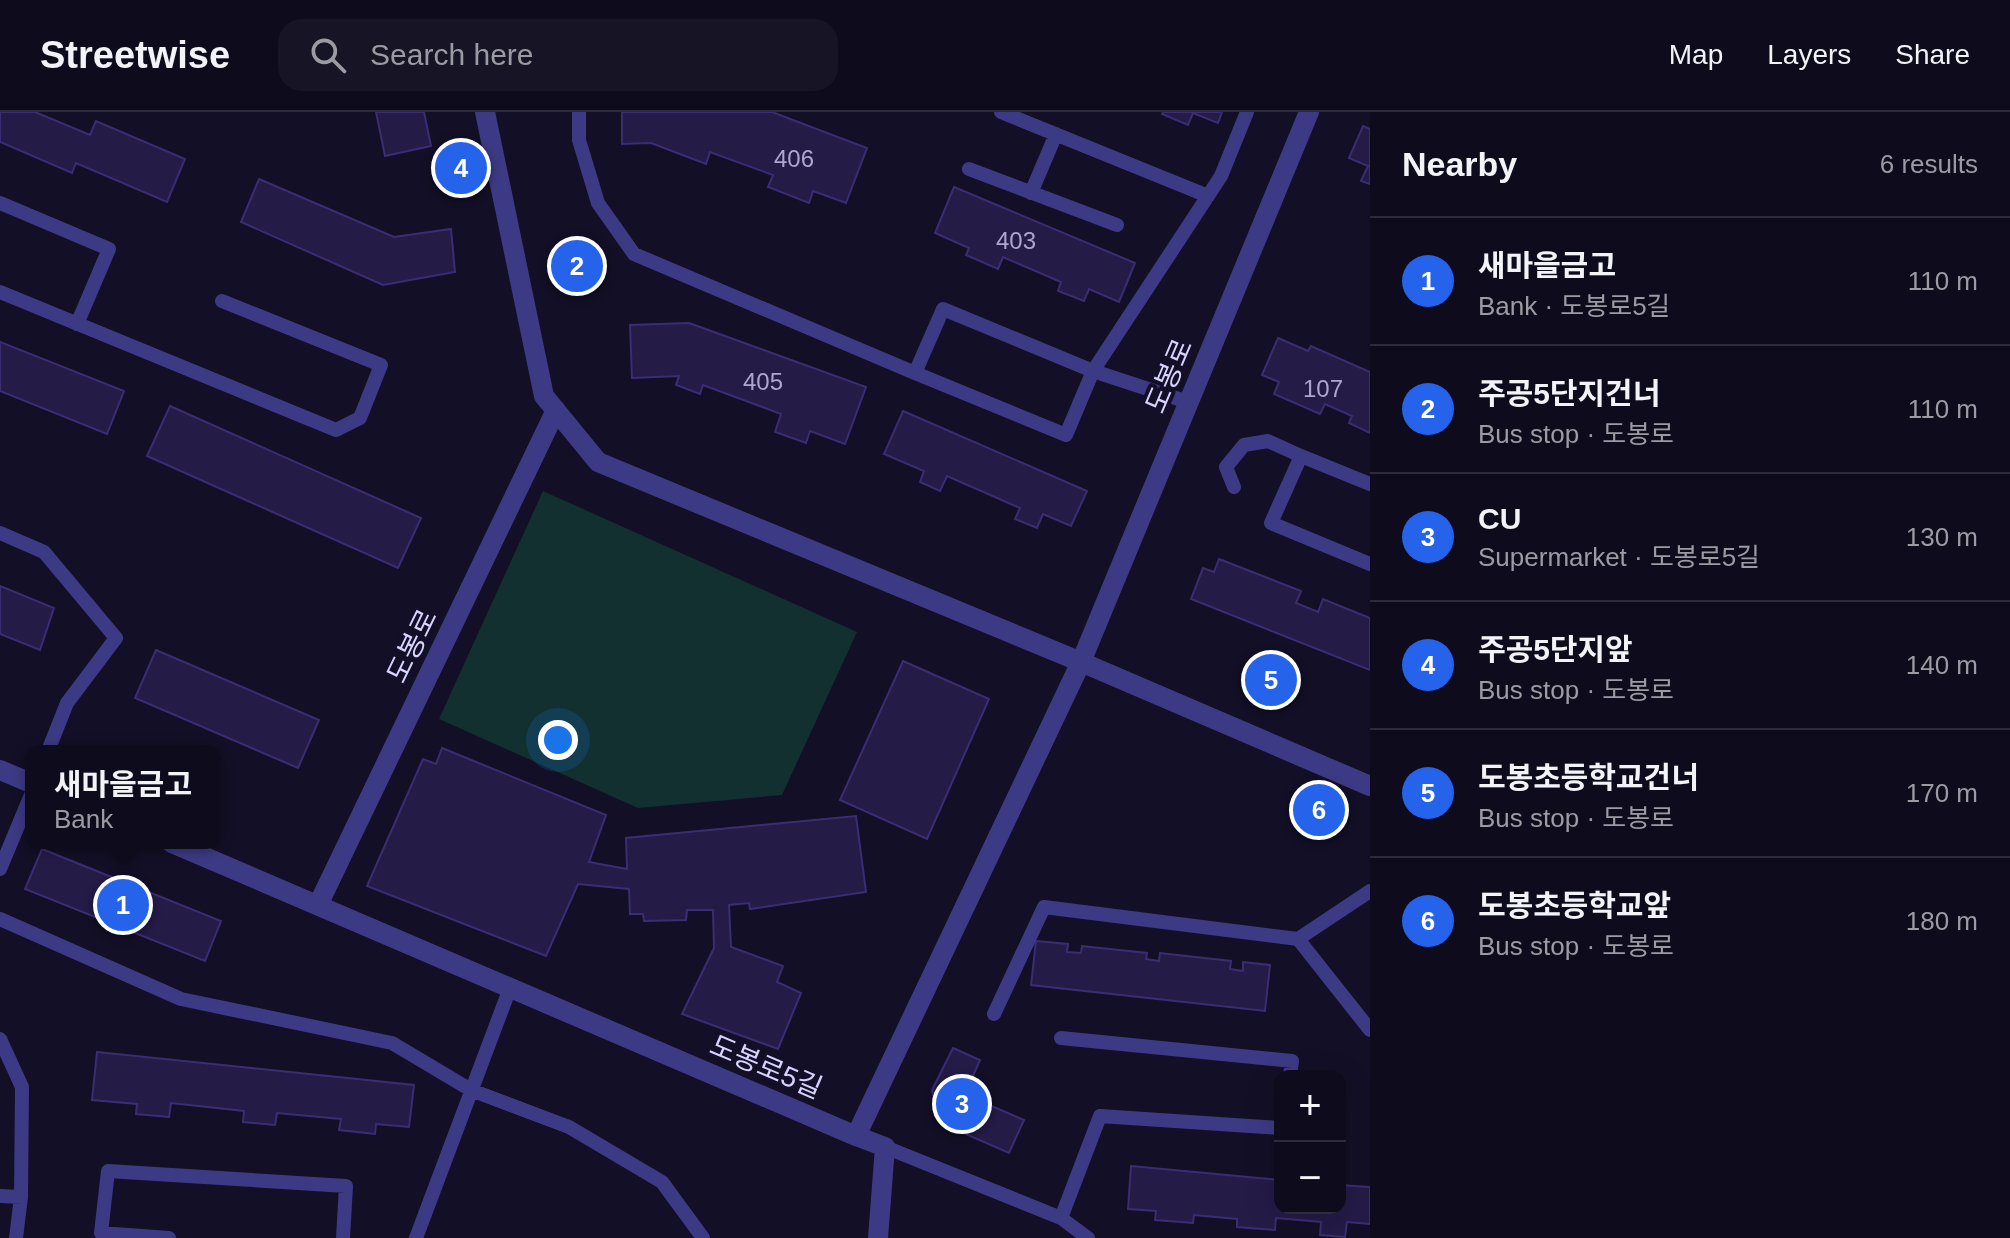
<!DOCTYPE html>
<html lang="en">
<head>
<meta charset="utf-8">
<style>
	:root { --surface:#0e0b1c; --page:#171425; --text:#f1f3f6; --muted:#9b9ba3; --line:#2e2b3b; --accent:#2563eb }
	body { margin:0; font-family:Helvetica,"Noto Sans KR",sans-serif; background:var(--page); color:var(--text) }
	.controls { position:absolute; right:24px; bottom:24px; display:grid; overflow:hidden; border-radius:16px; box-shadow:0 8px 32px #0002 }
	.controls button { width:72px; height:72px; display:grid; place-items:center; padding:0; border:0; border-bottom:2px solid var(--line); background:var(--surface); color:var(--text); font:40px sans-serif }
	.you { position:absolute; left:558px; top:628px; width:28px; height:28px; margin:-20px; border:6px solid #fff; border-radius:50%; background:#1a73e8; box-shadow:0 0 0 12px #1a73e833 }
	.badge { display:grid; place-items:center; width:52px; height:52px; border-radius:50%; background:var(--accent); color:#fff; font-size:26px; font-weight:700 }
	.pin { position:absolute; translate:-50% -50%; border:4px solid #fff; box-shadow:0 2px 8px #0006 }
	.popup { position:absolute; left:25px; top:633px; width:196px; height:104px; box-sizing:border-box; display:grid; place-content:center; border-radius:16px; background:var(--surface); filter:drop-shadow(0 2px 6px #0005); font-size:26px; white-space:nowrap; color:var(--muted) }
	.popup b { font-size:30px; color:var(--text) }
	.popup::after { content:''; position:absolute; left:50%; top:100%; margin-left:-16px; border:16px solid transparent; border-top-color:var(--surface) }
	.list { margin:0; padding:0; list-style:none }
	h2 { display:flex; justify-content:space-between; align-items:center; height:104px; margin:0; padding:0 32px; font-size:34px }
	h2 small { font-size:26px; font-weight:400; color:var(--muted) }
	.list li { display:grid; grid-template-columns:52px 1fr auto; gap:24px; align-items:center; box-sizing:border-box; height:128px; padding:0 32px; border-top:2px solid var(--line) }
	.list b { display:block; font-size:30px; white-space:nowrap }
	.list p { margin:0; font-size:26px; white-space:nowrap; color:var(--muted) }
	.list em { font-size:26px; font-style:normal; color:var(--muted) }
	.icon { flex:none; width:44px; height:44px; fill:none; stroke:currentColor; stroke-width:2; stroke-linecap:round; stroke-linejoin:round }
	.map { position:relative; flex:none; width:1370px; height:1126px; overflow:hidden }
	header { display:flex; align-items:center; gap:48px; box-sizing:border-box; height:112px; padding:0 40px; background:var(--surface); border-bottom:2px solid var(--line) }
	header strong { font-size:38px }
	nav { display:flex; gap:44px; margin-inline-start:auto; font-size:28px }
	.search { width:560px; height:72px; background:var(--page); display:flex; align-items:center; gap:20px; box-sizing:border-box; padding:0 28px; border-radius:24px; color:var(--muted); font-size:30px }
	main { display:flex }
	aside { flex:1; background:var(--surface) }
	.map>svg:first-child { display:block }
</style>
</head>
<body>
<header>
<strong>Streetwise</strong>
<div class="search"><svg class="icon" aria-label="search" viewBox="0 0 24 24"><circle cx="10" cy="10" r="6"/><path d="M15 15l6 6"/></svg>Search here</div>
<nav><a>Map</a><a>Layers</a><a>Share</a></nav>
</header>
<main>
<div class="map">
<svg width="1370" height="1126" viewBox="0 0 1370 1126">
	<rect width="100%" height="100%" fill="#130f26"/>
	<path fill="#12302f" d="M543 379 857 520 782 683 638 696 439 607Z"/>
	<path fill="#241b47" stroke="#3b2d73" stroke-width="2" d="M0 0H35L90 23 96 9 185 47 167 90 76 51 72 61 0 30Z
		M376 0H424L431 34 385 44Z
		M622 0H772L867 36 846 91 813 79 809 91 768 75 773 63 710 40 706 52 651 31 622 32Z
		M1163 0H1222L1218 11 1193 1 1188 13 1162 2Z
		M1363 14 1370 17V72L1361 69 1368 54 1349 46Z
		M259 67 394 125 451 117 455 160 383 173 241 110Z
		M954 75 1135 151 1119 190 1089 177 1084 189 1058 179 1061 170 1003 145 998 157 966 143 969 136 935 121Z
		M689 211 866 275 845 332 810 319 806 331 775 320 781 302 703 273 700 282 676 273 679 264 632 266 630 213Z
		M1278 226 1308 239 1311 234 1370 260V321L1349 311 1352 304 1325 292 1320 302 1274 282 1279 270 1262 263Z
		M0 230 124 279 107 322 0 279Z
		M170 294 421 406 398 456 147 344Z
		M903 299 1087 379 1071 414 1043 402 1037 416 1015 407 1020 396 947 364 940 379 920 370 924 359 884 342Z
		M1219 447 1301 479 1296 491 1318 500 1323 487 1370 506V558L1191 487 1203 456 1214 460Z
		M0 474 54 496 40 538 0 522Z
		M156 538 319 608 298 656 135 586Z
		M903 549 989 587 927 727 840 688Z
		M442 636 606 703 589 750 627 757 626 726 856 704 866 780 750 797 749 791 729 793 731 835 783 854 777 870 801 881 778 937 682 902 714 836 713 798H687L686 808 644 809 643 802H630L629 777 578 772 546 844 367 774 423 647 436 652Z
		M42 737 221 809 205 849 25 777Z
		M1036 829 1068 832 1067 840 1081 841 1082 834 1147 841 1146 847 1159 849 1160 841 1231 849 1230 857 1243 859V850L1270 853 1265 899 1031 873Z
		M953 936 980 948 969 973 973 986 1024 1008 1009 1041 945 1013 937 999 932 978Z
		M97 940 414 973 409 1015 376 1012 375 1022 339 1018 341 1007 277 1001 275 1013 243 1010 244 999 171 991 169 1005 136 1002 137 992 92 988Z
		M1131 1054 1280 1068V1096H1340V1073L1370 1075V1112L1347 1110 1345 1125 1320 1123 1321 1110 1276 1106 1275 1118 1237 1115V1107L1194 1103 1193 1111 1155 1108 1156 1099 1128 1097Z"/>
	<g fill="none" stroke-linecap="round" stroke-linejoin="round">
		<path stroke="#3d3a85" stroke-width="14" d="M579 0V28L598 91 634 142 915 261 943 197 1093 259 1188 290
			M1001 0 1208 84
			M969 57 1117 113
			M1031 81 1056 22
			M0 91 109 137 77 212
			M0 180 336 318 360 306 381 253 222 189
			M915 261 1066 323 1093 259 1221 64 1247 0
			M1370 372 1301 344 1271 411 1370 452
			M1234 375 1226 355 1244 333 1268 329 1301 344
			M0 421 44 440 116 526 67 591 48 639
			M0 757 31 683
			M0 807 181 887 392 931 471 978 569 1015 662 1070 703 1126
			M1298 827 1370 779
			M994 902 1044 795 1298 827 1370 918
			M1061 926 1292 949 1290 964
			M0 927 22 975 21 1085 16 1126
			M885 1035 1061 1106 1088 1126
			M0 1084 21 1085
			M1061 1106 1100 1004 1280 1016
			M169 1126 101 1121 108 1059 346 1074 343 1126
			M416 1126 510 876"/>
		<path stroke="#3d3a85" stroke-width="20" d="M485 0 544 284 598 350 1081 550 1370 674
			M0 658 31 671
			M172 731 856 1024 1081 550 1309 0
			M318 793 556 298
			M856 1024 885 1035 878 1126"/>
	</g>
	<g text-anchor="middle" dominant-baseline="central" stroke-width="8" stroke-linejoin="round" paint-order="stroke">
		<g font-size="24" fill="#aca6d1">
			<text x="794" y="46">406</text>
			<text x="1016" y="128">403</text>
			<text x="763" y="269">405</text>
			<text x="1323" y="276">107</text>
		</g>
		<g font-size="28" fill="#d9d4ff" stroke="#130f26">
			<text transform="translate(1169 264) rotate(-67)">도봉로</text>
			<text transform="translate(412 534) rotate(-64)">도봉로</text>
			<text transform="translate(766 955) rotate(23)">도봉로5길</text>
		</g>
	</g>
</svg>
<div class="controls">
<button>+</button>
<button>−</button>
</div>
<div class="you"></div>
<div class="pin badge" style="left:123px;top:793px">1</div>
<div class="popup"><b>새마을금고</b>Bank</div>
<div class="pin badge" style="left:577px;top:154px">2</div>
<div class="pin badge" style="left:962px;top:992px">3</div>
<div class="pin badge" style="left:461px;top:56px">4</div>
<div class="pin badge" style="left:1271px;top:568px">5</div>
<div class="pin badge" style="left:1319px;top:698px">6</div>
</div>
<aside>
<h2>Nearby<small>6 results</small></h2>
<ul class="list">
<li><span class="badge">1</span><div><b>새마을금고</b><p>Bank · 도봉로5길</p></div><em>110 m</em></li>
<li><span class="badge">2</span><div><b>주공5단지건너</b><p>Bus stop · 도봉로</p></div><em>110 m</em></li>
<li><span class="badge">3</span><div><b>CU</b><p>Supermarket · 도봉로5길</p></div><em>130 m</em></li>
<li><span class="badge">4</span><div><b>주공5단지앞</b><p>Bus stop · 도봉로</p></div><em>140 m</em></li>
<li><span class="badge">5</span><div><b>도봉초등학교건너</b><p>Bus stop · 도봉로</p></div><em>170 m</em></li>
<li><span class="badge">6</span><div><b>도봉초등학교앞</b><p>Bus stop · 도봉로</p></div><em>180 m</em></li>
</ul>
</aside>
</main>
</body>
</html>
